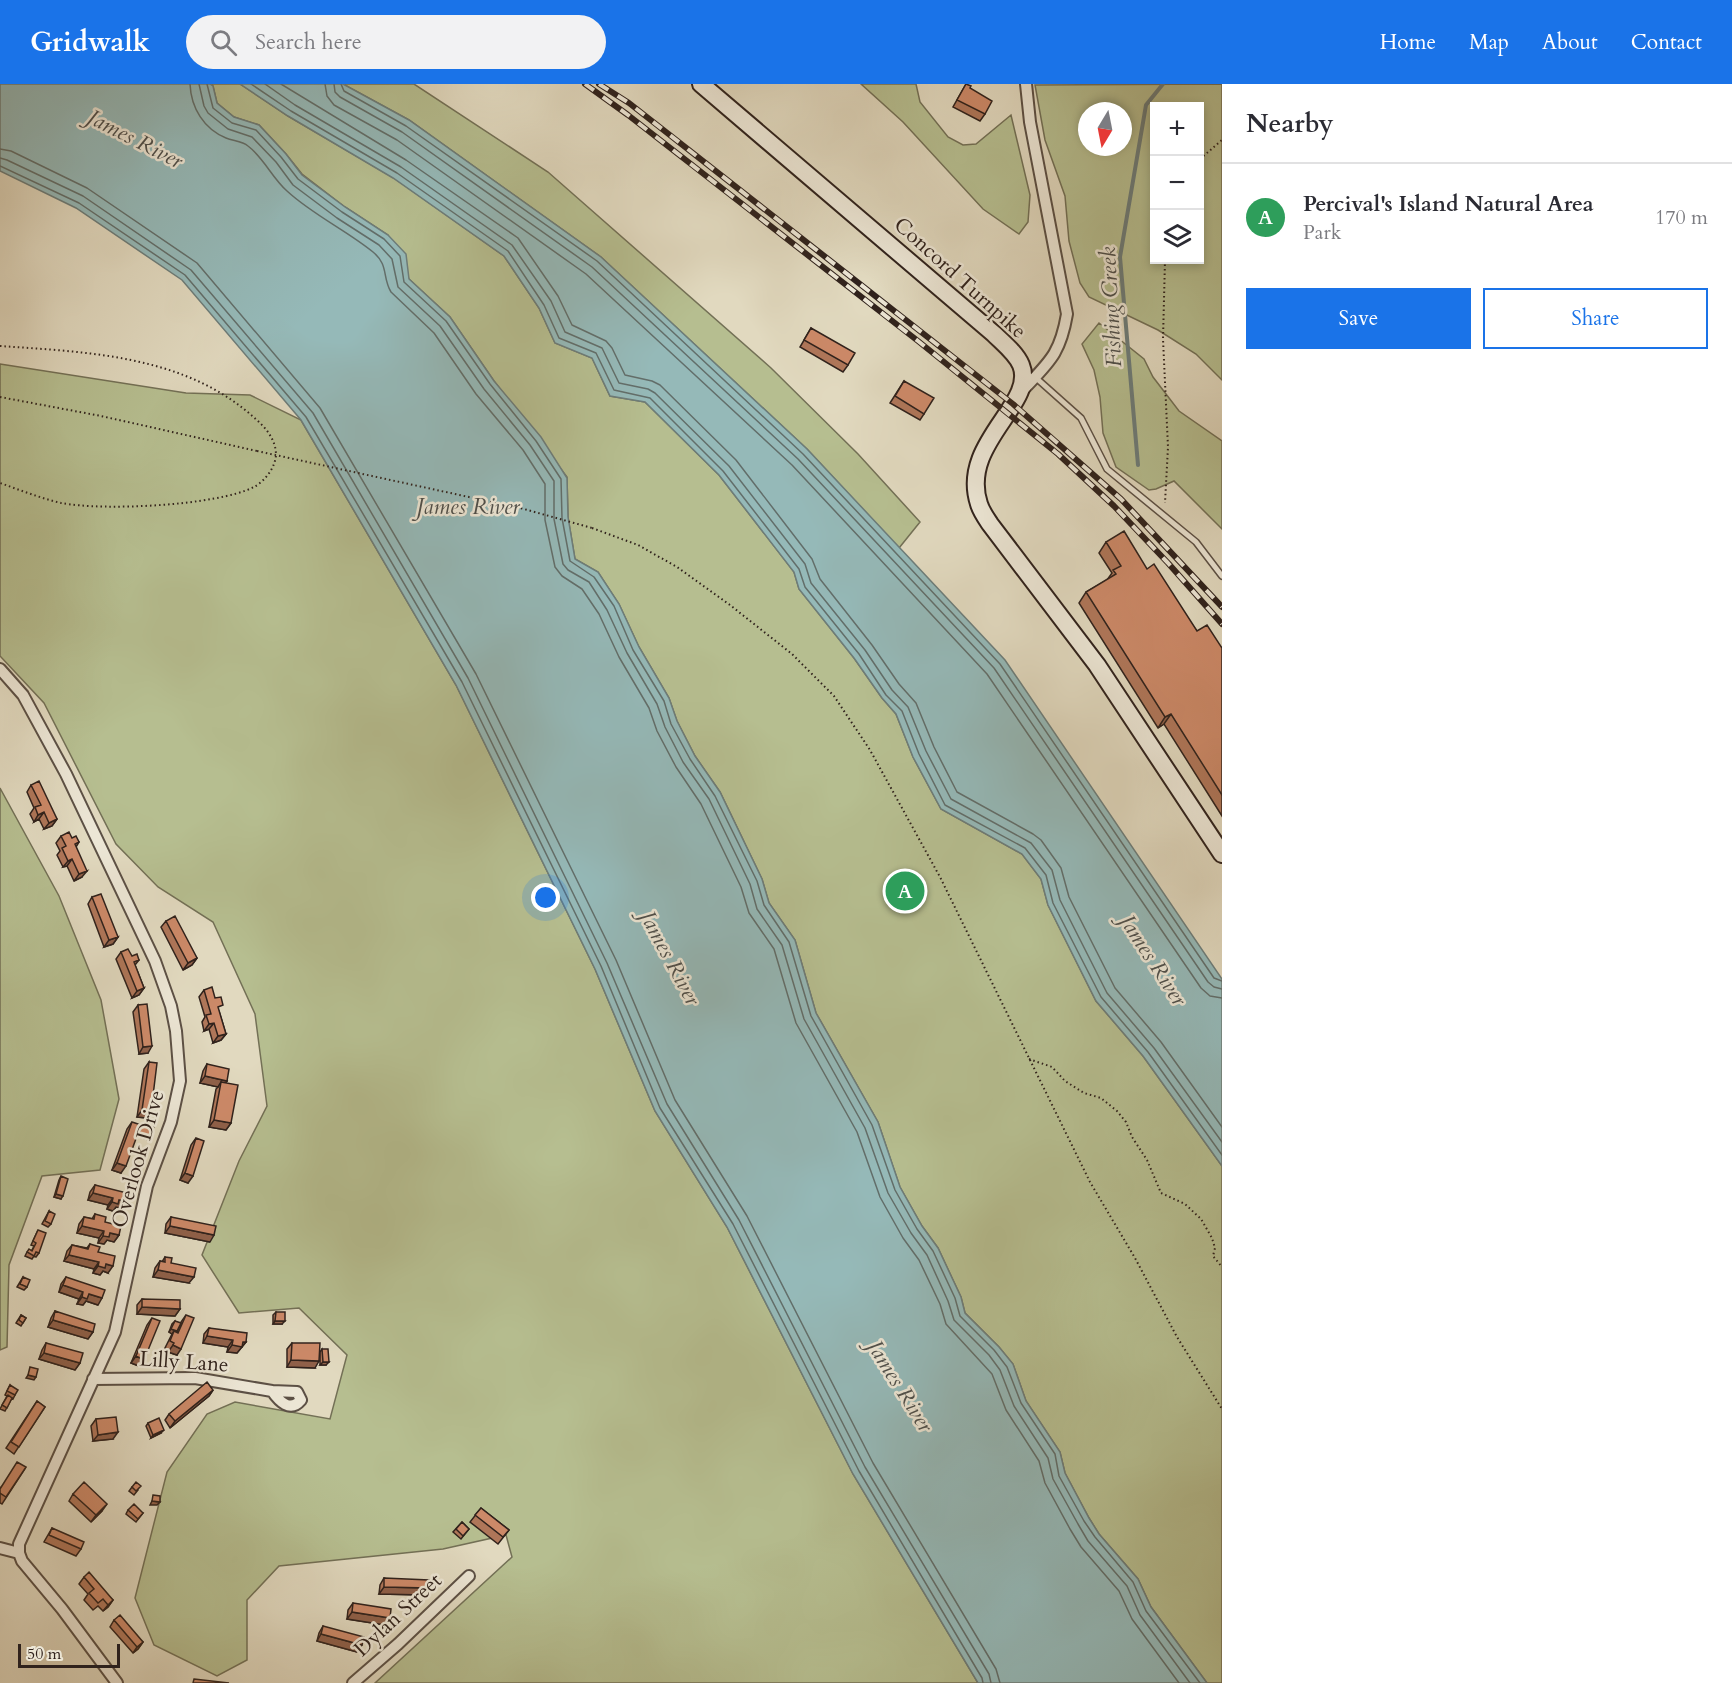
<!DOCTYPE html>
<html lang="en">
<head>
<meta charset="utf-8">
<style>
	:root { --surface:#fff; --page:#f2f2f3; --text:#2b2b33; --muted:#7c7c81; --line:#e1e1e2; --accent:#1a73e8 }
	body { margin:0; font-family:Cardo,serif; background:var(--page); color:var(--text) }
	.controls { position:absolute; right:18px; top:18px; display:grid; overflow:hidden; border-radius:0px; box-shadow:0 3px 9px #0003 }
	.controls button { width:54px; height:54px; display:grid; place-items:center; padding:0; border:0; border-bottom:2px solid var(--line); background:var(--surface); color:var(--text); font:30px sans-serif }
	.compass { position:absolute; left:1078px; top:18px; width:54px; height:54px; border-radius:50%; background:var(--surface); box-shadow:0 3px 9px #0003; rotate:190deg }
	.scale { position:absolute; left:18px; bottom:15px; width:102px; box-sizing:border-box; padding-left:6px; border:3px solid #30221c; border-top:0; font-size:16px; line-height:21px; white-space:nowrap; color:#30221c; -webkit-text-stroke:4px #ece6d5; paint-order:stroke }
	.you { position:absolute; left:546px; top:814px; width:21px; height:21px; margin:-15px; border:4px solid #fff; border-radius:50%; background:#1a73e8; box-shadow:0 0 0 9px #1a73e833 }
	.badge { display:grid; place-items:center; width:39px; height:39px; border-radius:50%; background:var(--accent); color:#fff; font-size:20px; font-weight:700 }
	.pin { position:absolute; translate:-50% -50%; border:3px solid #fff; box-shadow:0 2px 6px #0006 }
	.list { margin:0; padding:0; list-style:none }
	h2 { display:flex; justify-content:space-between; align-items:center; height:78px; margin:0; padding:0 24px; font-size:26px }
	h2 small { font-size:20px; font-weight:400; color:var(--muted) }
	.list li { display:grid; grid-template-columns:39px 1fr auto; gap:18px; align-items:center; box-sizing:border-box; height:108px; padding:0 24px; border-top:2px solid var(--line) }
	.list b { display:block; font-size:22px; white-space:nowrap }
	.list p { margin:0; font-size:20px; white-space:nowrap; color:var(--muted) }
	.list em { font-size:20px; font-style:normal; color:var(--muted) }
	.actions { display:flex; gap:12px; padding:18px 24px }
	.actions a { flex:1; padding:14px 0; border:2px solid var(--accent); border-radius:0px; text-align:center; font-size:21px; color:var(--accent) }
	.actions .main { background:var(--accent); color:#fff }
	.icon { flex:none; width:33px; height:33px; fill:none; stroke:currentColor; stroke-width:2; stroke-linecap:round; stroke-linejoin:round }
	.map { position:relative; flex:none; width:1222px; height:1599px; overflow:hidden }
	header { display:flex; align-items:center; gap:36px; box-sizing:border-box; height:84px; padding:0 30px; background:var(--accent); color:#fff }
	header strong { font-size:28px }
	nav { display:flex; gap:33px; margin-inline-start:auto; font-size:21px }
	.search { width:420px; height:54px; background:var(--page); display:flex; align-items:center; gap:15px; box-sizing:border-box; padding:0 21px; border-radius:33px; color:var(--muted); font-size:22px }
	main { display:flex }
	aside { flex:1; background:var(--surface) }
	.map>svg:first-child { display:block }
</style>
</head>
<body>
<header>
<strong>Gridwalk</strong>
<div class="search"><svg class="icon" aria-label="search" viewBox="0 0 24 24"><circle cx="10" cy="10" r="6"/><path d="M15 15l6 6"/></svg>Search here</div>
<nav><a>Home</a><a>Map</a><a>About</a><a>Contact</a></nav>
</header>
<main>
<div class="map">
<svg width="1222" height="1599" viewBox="0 0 1222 1599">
	<rect width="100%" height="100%" fill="#e1d9bf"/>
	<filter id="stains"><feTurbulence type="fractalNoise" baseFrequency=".00333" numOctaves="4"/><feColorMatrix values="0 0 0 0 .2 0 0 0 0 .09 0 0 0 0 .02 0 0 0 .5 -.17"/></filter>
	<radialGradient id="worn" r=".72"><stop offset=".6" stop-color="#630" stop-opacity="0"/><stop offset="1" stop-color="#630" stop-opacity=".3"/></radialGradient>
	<path fill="#b6be90" stroke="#737056" stroke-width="1.5" fill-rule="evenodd" d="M210 0H240L288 32 394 94 504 172 539 224 555 259 592 274 610 312 645 318 719 391 794 488 799 505 854 574 882 614 896 630 913 673 941 725 1022 770 1041 795 1048 821 1096 917 1143 972 1222 1082V1599H1207L1151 1523 1138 1495 1099 1450 1089 1434 1065 1389 1060 1368 1026 1317 1013 1280 999 1263 965 1229 961 1213 938 1164 922 1142 900 1103 878 1038 816 929 795 856 769 819 762 795 720 708 695 672 677 637 669 614 639 563 619 520 598 488 575 475 568 433 567 393 494 297 450 233 409 195 388 151 345 123 302 90 286 70 259 41 234 33 217 19 213 2Z
		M343 0H414L548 88 771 284 858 370 920 438 899 464 807 365 601 173 409 36Z
		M861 0H916L920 18 948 53 963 61 976 60 1011 31 1030 111 1028 138 1019 150 983 125 903 38Z
		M1222 0V296L1196 270 1158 246 1089 213 1080 199 1069 157 1065 112 1045 56 1035 1ZM1154 22H1200V176H1154ZM1087 27H1123V63H1087Z
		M1099 239 1144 275 1153 293 1179 327 1222 357V445L1174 397 1156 405 1149 406 1116 383 1103 349 1100 313 1094 286 1082 260Z
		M0 280 186 309 250 311 301 336 456 601 595 885 655 1027 727 1143 853 1390 978 1599H375L512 1473 506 1451 443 1465 279 1482 247 1516V1576L217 1592 154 1561 135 1514 167 1388 207 1330 235 1318 330 1335 347 1271 299 1224 239 1229 202 1171 239 1077 267 1022 255 930 213 838 158 803 116 760 44 619 0 572Z
		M0 704 59 812 101 916 119 1015 100 1086 42 1092 9 1181 7 1263 0 1266Z"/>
	<path fill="#95b9b8" stroke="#6d7d7a" stroke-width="1.5" d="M0 0H210L213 2 217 19 234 33 259 41 286 70 302 91 345 123 388 151 406 170 409 195 450 233 494 297 541 353 567 394 568 433 575 475 598 488 619 520 639 563 669 614 677 637 695 672 720 708 762 795 769 819 795 856 816 929 878 1038 900 1103 922 1142 938 1164 961 1213 965 1229 999 1263 1013 1280 1026 1317 1060 1368 1065 1389 1089 1434 1099 1450 1138 1495 1151 1523 1207 1599H978L853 1390 727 1143 655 1027 595 885 456 601 301 336 182 196 76 124 0 87Z
		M240 0H343L409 36 601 173 807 365 1005 576 1222 895V1082L1143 972 1096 917 1048 821 1041 795 1022 770 941 725 913 673 896 630 882 614 854 574 799 505 794 488 719 391 645 318 610 312 592 274 555 259 539 224 504 172 393 94 288 32Z"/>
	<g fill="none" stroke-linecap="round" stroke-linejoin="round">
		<path stroke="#626e6a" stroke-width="1.5" d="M190 0C191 24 204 45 226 54 233 57 242 57 248 62 264 74 272 94 287 107 313 131 346 146 373 168 389 181 382 193 391 208L434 249 476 310 523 366 545 400V436L555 483 562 492 582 505 599 530 619 573 649 624 657 647 676 683 701 720 741 803 749 829 774 865 796 939 857 1048 880 1113 903 1154 919 1176 940 1220 946 1240 992 1290 1006 1326 1039 1377 1045 1399 1070 1445 1081 1463 1119 1507 1132 1535 1179 1599
			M199 0 204 22 208 29 228 45 252 53 276 78 293 101 337 134 379 161 392 175 398 203 440 242 484 305 530 361 554 397V435L563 480 568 486 589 498 607 526 627 569 657 620 665 643 683 678 709 715 750 800 757 825 782 861 804 935 865 1044 888 1109 911 1149 927 1171 948 1217 954 1236 989 1271 1000 1286 1014 1322 1048 1374 1053 1395 1078 1440 1088 1457 1127 1502 1140 1531 1190 1599
			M207 0 213 24 232 39 256 46 281 73 298 95 342 128 384 155 400 172 404 198 446 237 490 300 536 357 561 395 562 434 570 477 594 493 614 522 633 566 664 617 671 640 690 675 715 712 757 797 764 821 789 858 811 932 872 1041 895 1106 917 1145 933 1167 955 1214 960 1232 994 1266 1007 1283 1021 1319 1055 1370 1059 1392 1084 1437 1095 1453 1133 1498 1146 1527 1200 1599
			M251 0 291 27 397 89 508 167 544 221 559 254 596 269 614 306 650 314 723 387 799 485 805 503 859 570 886 611 902 627 919 670 945 721 1025 764 1046 791 1053 819 1101 913 1148 968 1222 1071
			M265 0 295 21 401 83 512 161 551 217 565 248 602 264 619 299 648 305 655 309 729 382 805 480 811 499 865 566 892 606 908 623 926 667 951 715 1031 759 1052 786 1060 816 1107 909 1154 964 1222 1058
			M281 0 406 76 518 154 558 212 572 241 606 257 612 264 625 291 652 297 660 301 736 376 812 475 820 495 872 561 899 600 916 619 934 663 957 708 1033 750 1041 756 1061 784 1069 813 1115 904 1161 958 1222 1043
			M325 0 327 12 334 21 397 56 586 190 792 381 987 590 1201 904 1210 912 1222 914
			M334 0 335 8 340 13 402 48 592 183 798 375 994 584 1208 898 1214 903 1222 905
			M341 0 344 7 406 42 597 177 803 370 1000 580 1214 894 1222 897
			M0 65 11 67 87 104 197 179 320 324 476 590 616 876 675 1016 747 1132 873 1379 996 1585 1000 1599
			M0 74 7 76 83 112 191 186 313 329 468 594 607 879 667 1020 739 1136 865 1383 989 1590 991 1599
			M0 82 79 119 185 191 306 333 462 598 601 882 660 1024 733 1140 859 1387 982 1594 983 1599"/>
		<path stroke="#6d7d7a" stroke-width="4" d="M1138 381 1120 173 1146 21 1163 0"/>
		<defs>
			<path id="lane" d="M1035 293 1081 334 1107 385 1196 458 1222 492"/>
			<path id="street" d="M1022 307C1049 278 1060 271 1067 230L1030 38 1026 0
				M0 585 23 611 66 690 155 877 171 922 176 947 180 997 171 1038 147 1102 115 1248 19 1460V1469L22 1477 62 1525 117 1599
				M93 1295 195 1294 272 1307
				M272 1307 297 1308 301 1316C290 1329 279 1317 272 1307Z
				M0 1464 19 1469
				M353 1599 398 1560 469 1492"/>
			<path id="secondary" d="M701 0 994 250C1003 259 1016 269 1021 281 1037 320 959 359 979 420 981 427 986 434 990 440L1097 581 1222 770"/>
		</defs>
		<use href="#lane" stroke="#5c5045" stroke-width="8"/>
		<use href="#street" stroke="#5c5045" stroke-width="14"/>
		<use href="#secondary" stroke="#30221c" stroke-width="20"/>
		<path stroke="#30221c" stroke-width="2" stroke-dasharray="1.5 3" stroke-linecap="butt" d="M1200 75 1222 56
			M1165 176 1163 255 1168 363 1165 419
			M0 262C86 268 181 271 250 330 262 340 276 353 276 371 275 384 265 397 254 403 216 422 103 427 61 419 40 414 20 406 0 399
			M0 313 101 332 257 367
			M592 444 638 461 677 483 730 521 792 570 834 612 870 666 940 793 1090 1098 1135 1174 1177 1253 1222 1325
			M1029 975 1052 983 1065 997 1084 1009 1101 1014 1117 1027 1126 1038 1132 1053 1147 1076 1161 1109 1185 1120 1201 1135 1212 1154 1215 1164 1213 1172 1222 1183"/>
		<use href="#lane" stroke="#ece6d5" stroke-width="5"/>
		<use href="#street" stroke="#ece6d5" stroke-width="10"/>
		<use href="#secondary" stroke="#ece6d5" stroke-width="16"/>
		<defs>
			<path id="rail" d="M585 0 628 31 918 257 1058 370 1114 422 1168 479 1222 540
				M599 0 629 19 1013 320 1121 415 1222 523"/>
		</defs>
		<use href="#rail" stroke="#30221c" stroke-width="6"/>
		<use href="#rail" stroke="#ece6d5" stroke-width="4" stroke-dasharray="11" stroke-linecap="butt"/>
		<path stroke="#30221c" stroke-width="2" stroke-dasharray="1.5 3" stroke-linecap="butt" d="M257 367 524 425 592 444"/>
	</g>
	<path fill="#af7659" stroke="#30221c" stroke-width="1.5" d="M966 0 970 4 985 30 980 37 953 23Z
		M811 244 848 281 843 288 800 263Z
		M904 297 924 330 920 336 890 319Z
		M1106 458 1147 485 1197 547 1222 564V732L1164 640 1158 644 1079 519 1086 508 1107 496 1112 489 1099 469Z
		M31 701 57 735 52 742 44 745 39 735 34 738 30 730 34 724 27 708Z
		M61 752 72 754 79 758 76 763 82 793 74 797 67 782 63 783 57 771 60 767 56 759Z
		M92 813 118 853 113 860 104 863 88 820Z
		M166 837 197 874 192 881 183 886 161 843Z
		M121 868 139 876 135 881 144 904 139 911 132 914 116 875Z
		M204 906 219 927 226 950 221 956 213 959 209 945 204 947 202 938 205 933 199 913Z
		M138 921 148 969 139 970 133 928Z
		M149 978 151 1028 146 1034 137 1033 144 985Z
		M207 980 227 997 225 999 231 1039 226 1046 209 1043 216 1005 218 1003 200 999 203 987Z
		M132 1038 121 1089 112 1086 127 1045Z
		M196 1054 188 1099 180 1096 191 1061Z
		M61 1092V1115L54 1113 59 1096Z
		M95 1101 129 1118 125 1125 116 1123 113 1127 107 1125 108 1121 88 1116 90 1108Z
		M49 1127 51 1140 48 1143 42 1140Z
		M95 1130 119 1151 114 1158 107 1156 104 1160 98 1159 99 1154 77 1149 79 1140 84 1133 92 1135Z
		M171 1133 210 1158 165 1149 166 1140Z
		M38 1146 39 1169 36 1173 34 1172 32 1175 25 1172 27 1168 32 1166 34 1162 31 1161Z
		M90 1160 98 1168 108 1189 103 1187 100 1191 93 1189 94 1185 64 1177 67 1167 72 1161 87 1164Z
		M165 1173 171 1179 189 1199 153 1193 155 1184 160 1177 162 1178Z
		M23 1193 27 1203 24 1206 17 1203Z
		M66 1193 98 1221 86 1217 83 1221 77 1220 79 1215 59 1208 61 1200Z
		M142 1215 180 1225 175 1232 137 1230V1221Z
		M55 1227 93 1248 88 1255 48 1243 51 1234Z
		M276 1228 282 1240H273V1231Z
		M21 1231 26 1234 21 1242 16 1239Z
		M186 1231 177 1271 168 1268 169 1266 165 1264 172 1250 169 1248 172 1240 175 1237 177 1248 181 1238Z
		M152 1234 144 1276 139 1282 131 1279 147 1241Z
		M209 1244 246 1258 237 1269 227 1268 228 1263 203 1259 204 1250Z
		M46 1259 80 1279 75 1286 39 1275 42 1266Z
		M292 1259 315 1284 287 1283V1265Z
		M322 1265 326 1281H320V1268Z
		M10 1301 15 1311 13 1315 12 1314 5 1327 0 1325 7 1312 5 1311Z
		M213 1306 209 1312 170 1344 165 1336 169 1330Z
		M37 1317 45 1323 14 1370 6 1364Z
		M96 1335 113 1355 93 1357 91 1342Z
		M148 1339 161 1349 151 1354 146 1342Z
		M26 1383 2 1420 0 1419V1404Z
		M132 1403 138 1406 134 1411 129 1407Z
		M73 1410 102 1427 91 1438 69 1417Z
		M481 1424 509 1446 498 1460 470 1438Z
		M128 1426 143 1429 136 1438 126 1430Z
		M462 1438 469 1445 461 1455 453 1448Z
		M52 1444 81 1465 76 1472 44 1458Z
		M84 1493 113 1516 108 1523 103 1527 98 1522 93 1526 84 1516 88 1510 79 1500Z
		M384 1494 424 1511 379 1510 380 1501Z
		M353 1519 385 1541 347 1535 348 1526Z
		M114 1536 143 1558 138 1565 133 1569 110 1543Z
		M323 1542 357 1568 317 1557 319 1549Z"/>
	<path fill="#8f6049" stroke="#30221c" stroke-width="1.5" d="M1171 630 1164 640 1158 644 1165 633Z
		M44 728 39 735 34 738 38 731Z
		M57 735 52 742 44 745 49 739Z
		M72 775 67 782 63 783 68 777Z
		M87 787 82 793 74 797 79 790Z
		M118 853 113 860 104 863 109 856Z
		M197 874 192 881 183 886 188 879Z
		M144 904 139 911 132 914 137 907Z
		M214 939 209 945 204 947 209 940Z
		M226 950 221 956 213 959 218 952Z
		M152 962 148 969 139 970 143 963Z
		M205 992 227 997 222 1003 221 998 218 1003 200 999Z
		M142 1026 151 1028 146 1034 137 1033Z
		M214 1036 231 1039 226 1046 209 1043Z
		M139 1049 151 1053 148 1056 137 1052Z
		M117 1079 126 1082 121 1089 112 1086Z
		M185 1089 193 1092 188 1099 180 1096Z
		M93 1109 113 1114 108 1121 88 1116Z
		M56 1110 63 1112 61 1115 54 1113Z
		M119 1116 129 1118 125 1125 116 1123 113 1127 107 1125 112 1118Z
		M82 1142 104 1147 99 1154 77 1149Z
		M170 1142 214 1151 210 1158 165 1149Z
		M110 1149 119 1151 114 1158 107 1156 104 1160 98 1159 103 1152Z
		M69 1171 99 1178 94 1185 64 1177Z
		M106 1180 113 1182 108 1189 103 1187 100 1191 93 1189 98 1182Z
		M158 1186 194 1193 189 1199 153 1193Z
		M63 1201 83 1208 79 1215 59 1208Z
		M89 1210 102 1214 98 1221 86 1217 83 1221 77 1220 82 1213Z
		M142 1223 180 1225 175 1232 137 1230Z
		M53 1236 93 1248 88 1255 48 1243Z
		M275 1237H285L282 1240H273Z
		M171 1245 177 1247H174L172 1250 169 1248Z
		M207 1252 233 1256 228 1263 203 1259Z
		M243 1258H246L237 1269 227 1268 232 1261Z
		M173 1261 181 1265 177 1271 168 1268Z
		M44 1269 80 1279 75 1286 39 1275Z
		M136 1272 144 1276 139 1282 131 1279Z
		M291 1276 319 1277 315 1284 287 1283Z
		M323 1278H329L326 1281H320Z
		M28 1291 36 1293 34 1296 26 1294Z
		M213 1306 209 1312 170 1344 175 1337Z
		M164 1346 161 1349 151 1354 153 1351Z
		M118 1348 113 1355 93 1357 98 1351Z
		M152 1417 160 1418 157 1421H150Z
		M107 1420 102 1427 91 1438 96 1431Z
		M384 1503 429 1504 424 1511 379 1510Z
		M113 1516 108 1523 103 1527 108 1521Z
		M352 1528 390 1534 385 1541 347 1535Z
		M321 1550 362 1561 357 1568 317 1557Z
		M143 1558 138 1565 133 1569 137 1563Z"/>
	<path fill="#cc8968" stroke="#30221c" stroke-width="1.5" d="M966 0 971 2 970 4 992 17 985 30 957 16Z
		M811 244 855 269 848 281 804 256Z
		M904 297 934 314 924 330 895 312Z
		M1124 447 1147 485 1154 480 1197 547 1207 541 1222 564V711L1171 630 1165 633 1086 508 1116 490 1113 486 1121 482 1106 458Z
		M39 697 57 735 49 739 44 728 38 731 35 723 41 721 31 701Z
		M69 748 72 754 76 752 79 758 75 760 87 787 79 790 72 775 68 777 62 764 66 762 61 752Z
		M101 810 118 853 109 856 92 813Z
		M175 832 197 874 188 879 166 837Z
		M128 865 132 872 137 870 139 876 134 878 144 904 137 907 121 868Z
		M212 903 215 914 221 913 223 921 218 923 226 950 218 952 214 939 209 940 206 931 211 930 204 906Z
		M147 920 152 962 143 963 138 921Z
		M149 978 157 979 151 1028 142 1026Z
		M207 980 229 985 227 997 205 992Z
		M221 998 238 1001 231 1039 214 1036Z
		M132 1038 141 1041 126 1082 117 1079Z
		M143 1039 154 1042 151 1053 139 1049Z
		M196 1054 204 1057 193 1092 185 1089Z
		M61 1092 68 1095 63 1112 56 1110Z
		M95 1101 131 1110 129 1118 119 1116 118 1120 112 1118 113 1114 93 1109Z
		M49 1127 55 1130 51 1140 45 1137Z
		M95 1130 106 1133 105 1138 121 1142 119 1151 110 1149 109 1153 103 1152 104 1147 82 1142 84 1133 94 1135Z
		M171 1133 216 1142 214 1151 170 1142Z
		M38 1146 46 1149 39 1169 36 1168 34 1172 27 1168 29 1165 32 1167 36 1159 33 1157Z
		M90 1160 100 1163 98 1168 115 1172 113 1182 106 1180 105 1184 98 1182 99 1178 69 1171 72 1161 88 1165Z
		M165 1173 172 1174 171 1179 196 1184 194 1193 158 1186 160 1177 165 1178Z
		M23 1193 30 1196 27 1203 20 1200Z
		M66 1193 105 1206 102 1214 89 1210 87 1215 82 1213 83 1208 63 1201Z
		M142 1215 180 1216V1225L142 1223Z
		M55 1227 95 1240 93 1248 53 1236Z
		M276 1228H285V1237H275Z
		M21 1231 26 1234 23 1239 19 1236Z
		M186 1231 194 1234 181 1265 173 1261 174 1259 170 1257 174 1247 178 1249Z
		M152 1234 160 1237 144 1276 136 1272Z
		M175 1237 181 1239 177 1247 171 1245Z
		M209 1244 247 1249 246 1258H243L242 1263 232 1261 233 1256 207 1252Z
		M46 1259 83 1269 80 1279 44 1269Z
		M292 1259H320L319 1277 291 1276Z
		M322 1265H328L329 1278H323Z
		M30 1283 38 1285 36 1293 28 1291Z
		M207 1298 213 1306 175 1337 169 1330Z
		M10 1301 18 1306 15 1311 7 1307Z
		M8 1311 12 1314 7 1324 2 1321Z
		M37 1317 45 1323 19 1363 11 1358Z
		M116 1333 118 1348 98 1351 96 1335Z
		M159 1334 164 1346 153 1351 148 1339Z
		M17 1378 26 1383 6 1413 0 1409V1405Z
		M84 1398 107 1420 96 1431 73 1410Z
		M136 1398 141 1402 136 1407 132 1403Z
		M153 1411 160 1412V1418L152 1417Z
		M134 1420 143 1429 138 1435 128 1426Z
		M481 1424 509 1446 503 1453 475 1431Z
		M462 1438 469 1445 463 1452 456 1445Z
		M52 1444 84 1458 81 1465 49 1451Z
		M89 1488 113 1516 108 1521 103 1515 98 1519 89 1509 94 1505 84 1493Z
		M384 1494 429 1496V1504L384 1503Z
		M353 1519 391 1525 390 1534 352 1528Z
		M120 1531 143 1558 137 1563 114 1536Z
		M323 1542 364 1553 362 1561 321 1550Z
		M194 1595 229 1599H193Z"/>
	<g text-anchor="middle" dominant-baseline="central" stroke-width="5" stroke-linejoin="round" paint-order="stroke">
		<g font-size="21" fill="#30221c" stroke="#ece6d5">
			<text transform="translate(960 194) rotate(42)">Concord Turnpike</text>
			<text transform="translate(138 1075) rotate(-74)">Overlook Drive</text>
			<text transform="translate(184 1278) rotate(4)">Lilly Lane</text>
			<text transform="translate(398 1531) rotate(-43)">Dylan Street</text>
		</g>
		<g font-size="22" font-style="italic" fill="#4e4f4b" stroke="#ece6d5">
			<text transform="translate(135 55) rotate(27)">James River</text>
			<text transform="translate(1111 223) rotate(-93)">Fishing Creek</text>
			<text x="468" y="423">James River</text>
			<text transform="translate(670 874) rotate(62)">James River</text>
			<text transform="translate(1153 876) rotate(57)">James River</text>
			<text transform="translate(900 1302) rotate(58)">James River</text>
		</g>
	</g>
	<rect width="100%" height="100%" filter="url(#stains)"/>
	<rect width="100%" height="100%" fill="url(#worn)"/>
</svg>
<div class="controls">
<button>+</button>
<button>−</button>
<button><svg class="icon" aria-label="layers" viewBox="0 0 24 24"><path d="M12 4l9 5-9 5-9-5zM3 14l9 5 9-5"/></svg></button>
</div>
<svg class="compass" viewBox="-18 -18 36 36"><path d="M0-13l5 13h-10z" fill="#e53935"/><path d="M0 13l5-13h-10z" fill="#7c7c81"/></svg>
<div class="scale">50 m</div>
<div class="you"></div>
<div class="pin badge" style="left:905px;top:807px;background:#2e9e5b">A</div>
</div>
<aside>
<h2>Nearby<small></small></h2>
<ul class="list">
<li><span class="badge" style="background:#2e9e5b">A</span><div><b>Percival's Island Natural Area</b><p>Park</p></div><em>170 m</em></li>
</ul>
<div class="actions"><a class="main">Save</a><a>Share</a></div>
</aside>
</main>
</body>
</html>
